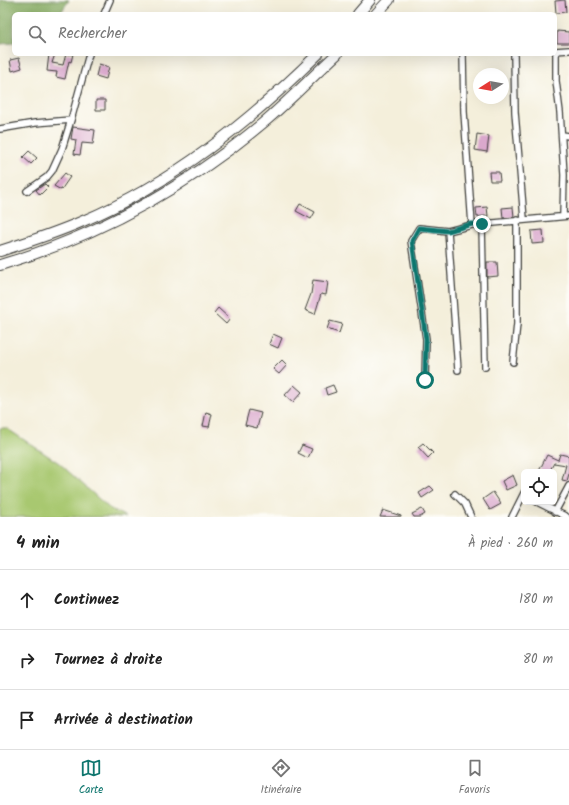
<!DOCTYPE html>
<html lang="fr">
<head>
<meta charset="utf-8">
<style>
	:root { --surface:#fff; --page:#f6f6f6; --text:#222; --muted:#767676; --line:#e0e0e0; --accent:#0f766e }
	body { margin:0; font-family:Kalam,sans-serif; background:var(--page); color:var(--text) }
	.controls { position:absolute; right:12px; bottom:12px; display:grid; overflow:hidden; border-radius:6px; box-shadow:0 4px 16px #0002 }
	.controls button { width:36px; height:36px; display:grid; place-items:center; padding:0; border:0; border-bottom:1px solid var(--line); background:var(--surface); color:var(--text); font:20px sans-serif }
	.compass { position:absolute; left:473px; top:68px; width:36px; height:36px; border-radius:50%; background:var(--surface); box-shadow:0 4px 16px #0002; rotate:259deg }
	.stop { position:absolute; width:12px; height:12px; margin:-9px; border:3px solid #0f766e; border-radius:50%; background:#fff }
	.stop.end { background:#0f766e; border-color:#fff; box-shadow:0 1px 4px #0008 }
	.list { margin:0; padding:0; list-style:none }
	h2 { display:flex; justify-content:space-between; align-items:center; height:52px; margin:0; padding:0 16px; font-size:17px }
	h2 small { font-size:13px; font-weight:400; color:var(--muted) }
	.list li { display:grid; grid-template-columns:26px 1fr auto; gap:12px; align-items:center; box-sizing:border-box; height:60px; padding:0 16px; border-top:1px solid var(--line) }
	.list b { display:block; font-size:15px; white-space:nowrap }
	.list em { font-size:13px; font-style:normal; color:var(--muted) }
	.icon { flex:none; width:22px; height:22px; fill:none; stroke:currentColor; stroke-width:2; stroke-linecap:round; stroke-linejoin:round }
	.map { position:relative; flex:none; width:569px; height:517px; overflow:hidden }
	.search { position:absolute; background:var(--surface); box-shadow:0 4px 16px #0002; left:12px; right:12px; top:12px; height:44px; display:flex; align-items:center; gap:10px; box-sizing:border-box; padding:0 14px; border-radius:6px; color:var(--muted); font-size:15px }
	.sheet { height:232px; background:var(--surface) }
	nav { display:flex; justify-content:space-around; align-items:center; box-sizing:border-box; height:56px; border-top:1px solid var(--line); background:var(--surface); font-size:11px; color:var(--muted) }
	nav a { display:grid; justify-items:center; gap:2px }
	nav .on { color:var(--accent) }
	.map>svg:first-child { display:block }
</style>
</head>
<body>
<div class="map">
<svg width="569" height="517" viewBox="0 0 569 517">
	<rect width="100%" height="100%" fill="#fdfcf7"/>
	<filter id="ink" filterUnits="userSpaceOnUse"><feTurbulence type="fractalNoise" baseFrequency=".025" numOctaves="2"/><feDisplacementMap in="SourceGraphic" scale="8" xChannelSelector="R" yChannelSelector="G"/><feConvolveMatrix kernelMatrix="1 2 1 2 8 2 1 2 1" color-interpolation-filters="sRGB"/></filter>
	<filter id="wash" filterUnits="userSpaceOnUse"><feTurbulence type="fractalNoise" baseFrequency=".012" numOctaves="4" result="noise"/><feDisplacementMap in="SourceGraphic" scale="16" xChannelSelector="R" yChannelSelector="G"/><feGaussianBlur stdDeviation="0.9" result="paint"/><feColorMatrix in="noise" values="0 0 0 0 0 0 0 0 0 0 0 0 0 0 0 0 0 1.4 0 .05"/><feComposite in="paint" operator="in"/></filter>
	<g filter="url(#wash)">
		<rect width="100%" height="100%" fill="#f4efdb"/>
		<path fill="#a8c870" stroke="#627246" d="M0 428H6L59 463 109 508 126 517H0Z"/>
		<path fill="#86ac62" stroke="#51643f" d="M0 0H69L60 14H14V43L0 44Z"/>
		<g id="blocks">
			<path fill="#daa8cd" d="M565 0 566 12 556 13 555 1Z
				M557 31 569 32V43H557Z
				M49 54H55L52 63 63 65 66 54H73L71 62 69 61 65 79 56 77 57 72 47 71Z
				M19 58 22 68 12 71 10 60Z
				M99 64 109 67 106 79 96 76Z
				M96 100H105V110H96Z
				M73 127 95 130 93 144 82 143 80 155 74 154 76 140 71 139Z
				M477 134 489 136 487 152 475 150Z
				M29 151 37 158 31 164 23 157Z
				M489 172H499L500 181H490Z
				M65 173 70 177 61 190 54 186Z
				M45 184 48 187 40 195 36 190Z
				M300 204 315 212 311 219 296 211Z
				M487 207 488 216 477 217 476 208Z
				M513 207 514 217 503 218 502 208Z
				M543 230 544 243 532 244 531 231Z
				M487 262H497L498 276 487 277Z
				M313 280 328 282 326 295 321 294 315 314 305 310 311 294Z
				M218 308 230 319 226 324 214 313Z
				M330 321 342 324 339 333 327 329Z
				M273 334 282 338 278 348 269 344Z
				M282 360 287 365 279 374 273 369Z
				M294 385 302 392 293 402 285 395Z
				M333 385 336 392 327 395 325 388Z
				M249 410 261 413 257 428 245 425Z
				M206 412 212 414 209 427 203 426Z
				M423 443 433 453 428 458 418 447Z
				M302 445 312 449 308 458 298 453Z
				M560 454 569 456V474L567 481 562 480 566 465 554 463 549 472H542L539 471 547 455 558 460Z
				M513 475 517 485 506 490 502 481Z
				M430 486 434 490 422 498 419 493Z
				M493 492 501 504 490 510 483 499Z
				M422 509 425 514 420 517H414L412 514Z
				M383 510 401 516V517H380Z"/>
		</g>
	</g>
	<g filter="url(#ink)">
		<use href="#blocks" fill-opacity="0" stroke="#3c3c39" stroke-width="1"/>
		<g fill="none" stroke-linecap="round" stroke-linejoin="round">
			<defs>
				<path id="minor" d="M104 14 110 0
					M555 51 569 50
					M556 51V81L560 112 564 175 563 216
					M463 54 464 112 472 225
					M514 54 515 112 524 219
					M0 129 35 123 71 120
					M562 135 569 136
					M27 191 47 177 52 171 62 149 71 120 89 54
					M482 224 485 367
					M448 231 458 370
					M513 362 517 324V220
					M425 380 426 339 411 241 419 228 448 231 472 225 569 216
					M455 494 465 504 471 517
					M537 502 567 517
					M555 512 569 486
					M512 517 524 493"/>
				<path id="motorway" d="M358 14 370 0
					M376 14 389 0
					M0 251C28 242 56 233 83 221 173 183 249 122 318 54
					M0 265C97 236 186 187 263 123 289 101 312 77 337 54"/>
			</defs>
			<use href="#minor" stroke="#3c3c39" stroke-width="8"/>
			<use href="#motorway" stroke="#3c3c39" stroke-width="12"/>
			<use href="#minor" stroke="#fff" stroke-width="5.5"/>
			<use href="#motorway" stroke="#fff" stroke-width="10"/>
		</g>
	</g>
	<g fill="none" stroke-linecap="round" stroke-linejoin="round" filter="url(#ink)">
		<path stroke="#0f766e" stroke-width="5" d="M425 380 426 339 412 241 419 228 448 231 472 224H482"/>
	</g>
</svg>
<div class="controls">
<button><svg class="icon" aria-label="locate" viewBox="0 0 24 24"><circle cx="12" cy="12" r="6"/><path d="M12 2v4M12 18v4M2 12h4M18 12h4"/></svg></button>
</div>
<svg class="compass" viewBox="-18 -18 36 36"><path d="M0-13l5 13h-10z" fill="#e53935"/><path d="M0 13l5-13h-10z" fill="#767676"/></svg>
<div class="stop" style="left:425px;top:380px"></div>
<div class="stop end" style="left:482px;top:224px"></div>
<div class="search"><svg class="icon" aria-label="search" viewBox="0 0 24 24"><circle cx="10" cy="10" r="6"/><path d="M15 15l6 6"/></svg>Rechercher</div>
</div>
<section class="sheet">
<h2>4 min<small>À pied · 260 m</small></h2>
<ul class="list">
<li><svg class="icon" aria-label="ahead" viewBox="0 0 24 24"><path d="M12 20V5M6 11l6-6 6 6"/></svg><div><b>Continuez</b></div><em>180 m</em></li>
<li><svg class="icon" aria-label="right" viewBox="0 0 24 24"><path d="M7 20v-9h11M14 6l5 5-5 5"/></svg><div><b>Tournez à droite</b></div><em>80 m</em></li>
<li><svg class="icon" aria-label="arrive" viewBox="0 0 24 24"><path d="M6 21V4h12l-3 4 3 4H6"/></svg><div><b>Arrivée à destination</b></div></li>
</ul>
</section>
<nav>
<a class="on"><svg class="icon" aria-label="map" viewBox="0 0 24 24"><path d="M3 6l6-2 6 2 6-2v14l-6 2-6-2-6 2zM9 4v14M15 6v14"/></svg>Carte</a>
<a><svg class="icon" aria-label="directions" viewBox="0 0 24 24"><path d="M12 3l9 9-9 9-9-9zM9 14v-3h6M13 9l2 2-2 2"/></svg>Itinéraire</a>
<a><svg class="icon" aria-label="saved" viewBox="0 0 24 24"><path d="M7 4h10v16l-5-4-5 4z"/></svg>Favoris</a>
</nav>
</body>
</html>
